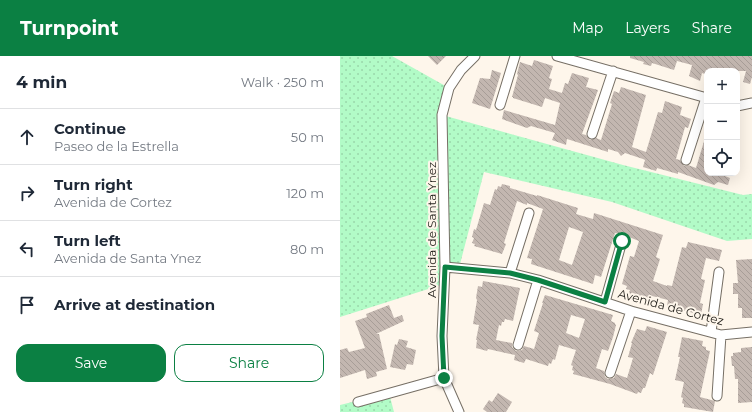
<!DOCTYPE html>
<html lang="en">
<head>
<meta charset="utf-8">
<style>
	:root { --surface:#fff; --page:#f6f6f7; --text:#1f2937; --muted:#747a83; --line:#e0e1e3; --accent:#0b8043 }
	body { margin:0; font-family:Montserrat,sans-serif; background:var(--page); color:var(--text) }
	.controls { position:absolute; right:12px; top:12px; display:grid; overflow:hidden; border-radius:8px; box-shadow:0 4px 16px #0002 }
	.controls button { width:36px; height:36px; display:grid; place-items:center; padding:0; border:0; border-bottom:1px solid var(--line); background:var(--surface); color:var(--text); font:20px sans-serif }
	.stop { position:absolute; width:12px; height:12px; margin:-9px; border:3px solid #0b8043; border-radius:50%; background:#fff }
	.stop.end { background:#0b8043; border-color:#fff; box-shadow:0 1px 4px #0008 }
	.list { margin:0; padding:0; list-style:none }
	h2 { display:flex; justify-content:space-between; align-items:center; height:52px; margin:0; padding:0 16px; font-size:17px }
	h2 small { font-size:13px; font-weight:400; color:var(--muted) }
	.list li { display:grid; grid-template-columns:26px 1fr auto; gap:12px; align-items:center; box-sizing:border-box; height:56px; padding:0 16px; border-top:1px solid var(--line) }
	.list b { display:block; font-size:15px; white-space:nowrap }
	.list p { margin:0; font-size:13px; white-space:nowrap; color:var(--muted) }
	.list em { font-size:13px; font-style:normal; color:var(--muted) }
	.actions { display:flex; gap:8px; padding:12px 16px }
	.actions a { flex:1; padding:9px 0; border:1px solid var(--accent); border-radius:12px; text-align:center; font-size:14px; color:var(--accent) }
	.actions .main { background:var(--accent); color:#fff }
	.icon { flex:none; width:22px; height:22px; fill:none; stroke:currentColor; stroke-width:2; stroke-linecap:round; stroke-linejoin:round }
	.map { position:relative; flex:none; width:412px; height:356px; overflow:hidden }
	header { display:flex; align-items:center; gap:24px; box-sizing:border-box; height:56px; padding:0 20px; background:var(--accent); color:#fff }
	header strong { font-size:19px }
	nav { display:flex; gap:22px; margin-inline-start:auto; font-size:14px }
	main { display:flex }
	aside { flex:1; background:var(--surface) }
	.map>svg:first-child { display:block }
</style>
</head>
<body>
<header>
<strong>Turnpoint</strong>
<nav><a>Map</a><a>Layers</a><a>Share</a></nav>
</header>
<main>
<aside>
<h2>4 min<small>Walk · 250 m</small></h2>
<ul class="list">
<li><svg class="icon" aria-label="ahead" viewBox="0 0 24 24"><path d="M12 20V5M6 11l6-6 6 6"/></svg><div><b>Continue</b><p>Paseo de la Estrella</p></div><em>50 m</em></li>
<li><svg class="icon" aria-label="right" viewBox="0 0 24 24"><path d="M7 20v-9h11M14 6l5 5-5 5"/></svg><div><b>Turn right</b><p>Avenida de Cortez</p></div><em>120 m</em></li>
<li><svg class="icon" aria-label="left" viewBox="0 0 24 24"><path d="M17 20v-9H6M10 6l-5 5 5 5"/></svg><div><b>Turn left</b><p>Avenida de Santa Ynez</p></div><em>80 m</em></li>
<li><svg class="icon" aria-label="arrive" viewBox="0 0 24 24"><path d="M6 21V4h12l-3 4 3 4H6"/></svg><div><b>Arrive at destination</b></div></li>
</ul>
<div class="actions"><a class="main">Save</a><a>Share</a></div>
</aside>
<div class="map">
<svg width="412" height="356" viewBox="0 0 412 356">
	<defs>
		<pattern id="grass-dots" width="8" height="8" patternUnits="userSpaceOnUse"><rect width="8" height="8" fill="#b2fbc7"/><path d="M2 2h.1M6 6h.1" fill="none" stroke="#99d7aa" stroke-width="1.8" stroke-linecap="round"/></pattern>
		<pattern id="building-back-hatch" width="6" height="6" patternUnits="userSpaceOnUse"><rect width="6" height="6" fill="#c3b7b0"/><path d="M-1 5l2 2M0 0l6 6M5-1l2 2" fill="none" stroke="#a79d97"/></pattern>
	</defs>
	<rect width="100%" height="100%" fill="#fef6eb"/>
	<path fill="url(#grass-dots)" d="M0 0H52L109 32 102 59 283 109 403 139 412 138V183L387 185 272 146 144 116 119 212 105 211 104 228 0 261Z
		M49 337 54 356H0V349Z"/>
	<path fill="url(#building-back-hatch)" fill-rule="evenodd" d="M88 0H106L97 9Z
		M290 0H412V21L410 28 403 26 406 15H367V19L362 17 360 25 349 20 352 9 337 5 334 14 312 7 311 10 303 8 304 6 290 2Z
		M194 4 213 10 209 22 212 23 209 33 222 37 225 27 228 28 232 17 249 22 246 31 258 34 242 78 246 79 250 84 256 82 261 84 272 48 270 47 274 35 279 37 281 31 306 39 292 91 306 96 318 56 322 57 325 45 342 51 340 59 351 63 348 72 345 71 336 103 340 104 344 110 348 109 356 112 365 82 367 83V117H386L385 120 390 122 388 129 378 126 374 129 338 116V118L317 112 316 115 303 111 305 104 303 103 285 97 281 100 278 96 268 93V96L227 83 226 89 212 84 215 77 191 70 187 72 162 63 164 54 215 69 220 47 205 42 202 51 173 42V41H172L178 19 177 18 180 6 192 10Z
		M152 14 161 17 150 53 132 47 140 22 150 23Z
		M162 128 170 130V132L197 140V139L238 152 236 158 253 163 254 157 323 179 316 201 320 203 313 225 327 230V229L332 230 342 191 346 192 348 186 382 194 379 205 366 202 361 223 365 224 360 247 363 248 361 259 327 250 328 244 312 240 310 246 288 239 290 234 286 233 287 230 282 228 290 200 294 201 299 185 284 179 275 177 261 221 255 219 253 228 191 208 192 203 187 202 203 153 187 147V149L177 145 164 187 166 188 162 198 134 190 135 188 132 187 134 182 132 181 134 173 136 174 144 147 150 149 155 133 157 134 158 130 161 131ZM229 171 243 176 232 209 219 204Z
		M412 203V262H402V252H398V238H393V227H398L396 204Z
		M143 225 180 232 173 265 165 263 164 266H162L161 270 159 269 156 284 172 287V291L176 295 182 294 184 290 194 293 199 277 194 275 203 247H202L205 239 273 259 271 265 275 267V268L276 269 273 281 268 295 262 293 256 312 264 315 265 321 268 323 274 322 276 318 287 322 293 302 288 301 292 287H291L297 273 305 275 307 270 327 276 313 319 310 317 305 332H303L301 337 298 336 297 338 270 328 233 318 234 315 232 314 233 310 231 309 236 294 219 289 215 304 213 303 211 308 209 307 208 310 186 303 184 307 174 304 175 299 148 293 147 295 136 292 137 284H136L139 269 133 268 137 244 136 242 138 230 142 231ZM231 259 245 263 239 282 226 277Z
		M49 249 54 262 62 259 64 265 36 278H39L47 313 36 316 37 320 27 323 25 314 0 322V294L7 292 9 296 25 292 15 265 27 261 26 258Z
		M342 281 363 285 362 290 366 291V294L370 295 360 341 375 345 373 356 344 351V348L342 347 343 342 341 341 344 326 335 324 340 301H338Z
		M59 283 68 285 66 291 76 294 73 309 67 308 65 314 50 311 55 288 57 289Z
		M412 291V346L398 347V323H395L394 310H392L391 300H393V297L401 296V292Z
		M158 337 172 346 166 356H147L143 353 149 344 152 346Z"/>
	<g fill="none" stroke-linecap="round" stroke-linejoin="round">
		<defs>
			<path id="street" d="M217 0 367 42
				M160 49 175 0
				M397 50 412 47
				M252 78 273 15
				M346 104 366 42
				M105 211 170 217 198 224 291 255 381 279 412 276
				M170 217 189 157
				M265 246 282 185
				M371 276 379 216
				M178 289 198 224
				M270 317 291 255
				M377 340 381 279
				M18 346 104 322
				M119 356 104 322 102 280 105 211 102 59 109 32 121 14 135 0"/>
		</defs>
		<use href="#street" stroke="#766f65" stroke-width="11"/>
		<use href="#street" stroke="#fff" stroke-width="9"/>
	</g>
	<g fill="none" stroke-linecap="round" stroke-linejoin="round">
		<path stroke="#0b8043" stroke-width="5" d="M104 322 102 280 105 211 170 217 198 224 265 246 282 185"/>
	</g>
	<g text-anchor="middle" dominant-baseline="central" stroke-width="4" stroke-linejoin="round" paint-order="stroke">
		<g font-size="12" fill="#201e19" stroke="#fef6eb">
			<text transform="translate(91 174) rotate(-90)">Avenida de Santa Ynez</text>
			<text transform="translate(331 251) rotate(15)">Avenida de Cortez</text>
		</g>
	</g>
</svg>
<div class="controls">
<button>+</button>
<button>−</button>
<button><svg class="icon" aria-label="locate" viewBox="0 0 24 24"><circle cx="12" cy="12" r="6"/><path d="M12 2v4M12 18v4M2 12h4M18 12h4"/></svg></button>
</div>
<div class="stop" style="left:282px;top:185px"></div>
<div class="stop end" style="left:104px;top:322px"></div>
</div>
</main>
</body>
</html>
